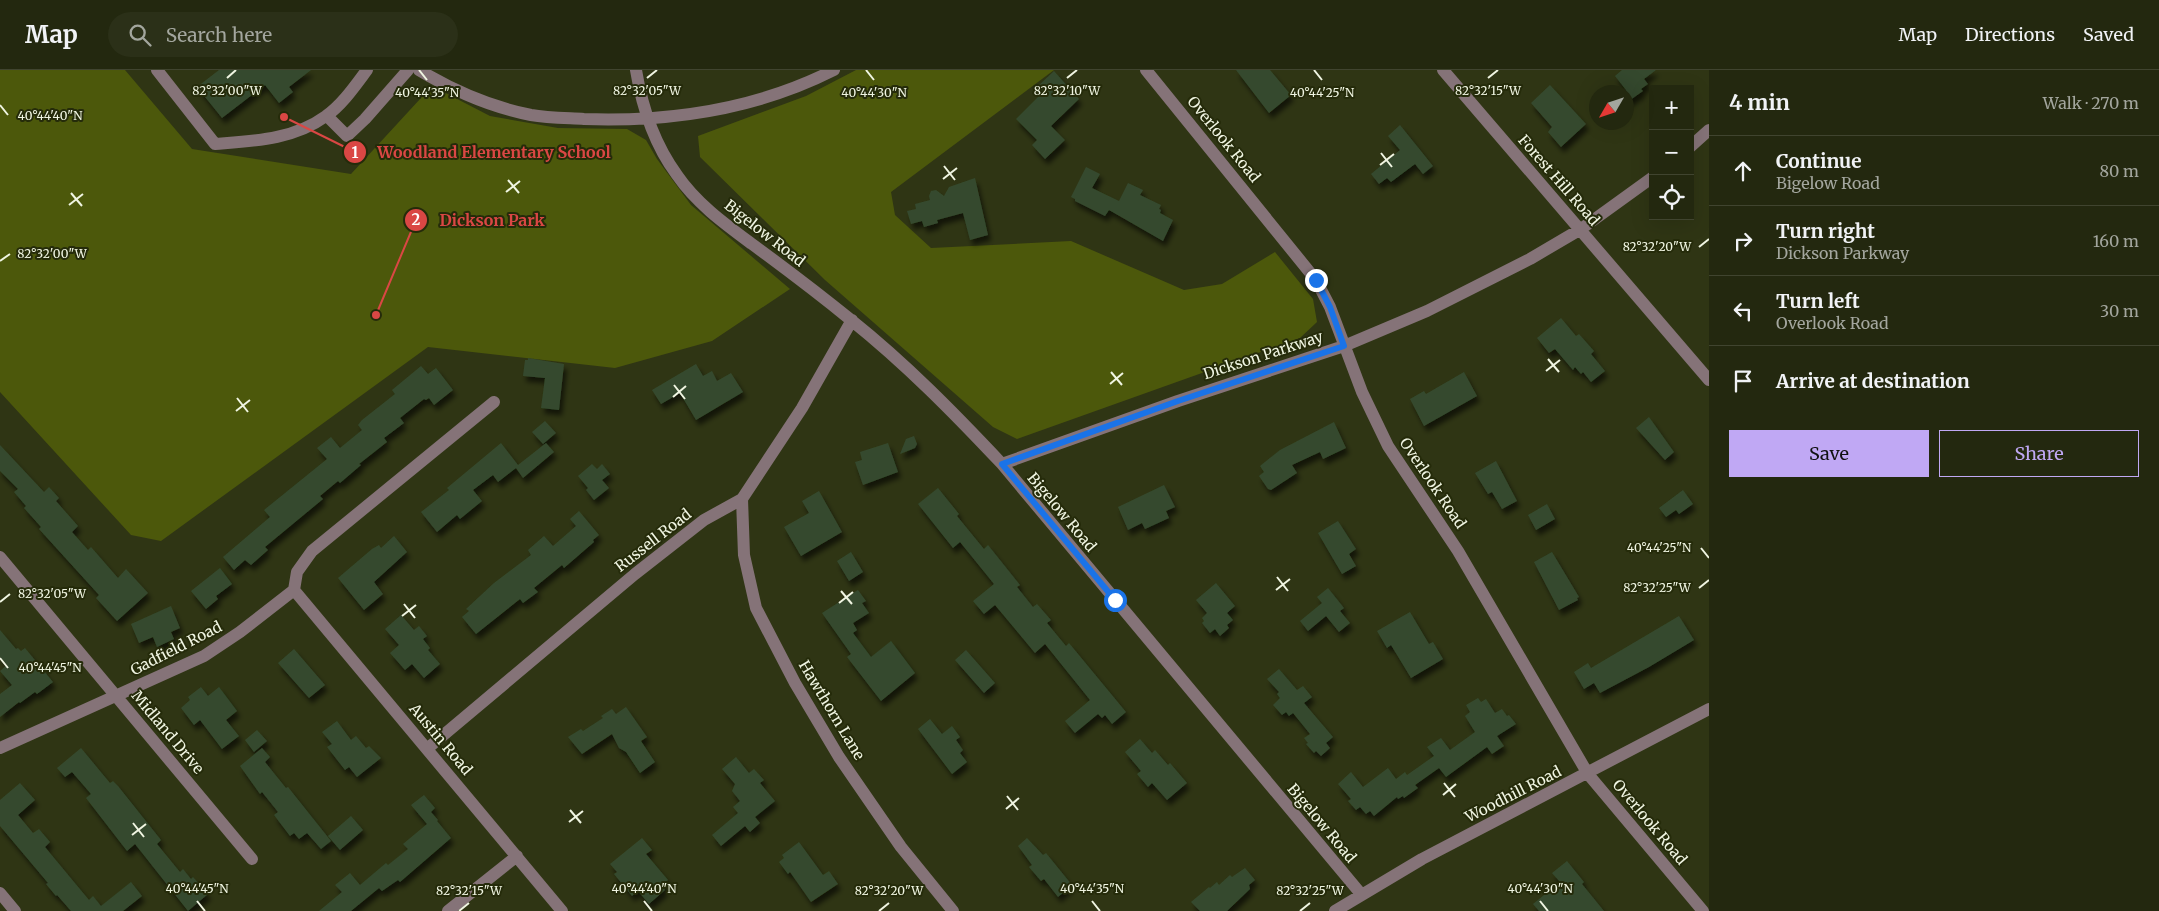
<!DOCTYPE html>
<html lang="en">
<head>
<meta charset="utf-8">
<style>
	:root { --surface:#23280f; --page:#2b3018; --text:#f1f3f6; --muted:#a3a69e; --line:#40442f; --accent:#c0a8f4 }
	body { margin:0; font-family:Merriweather,serif; background:var(--page); color:var(--text) }
	.controls { position:absolute; right:15px; top:15px; display:grid; overflow:hidden; border-radius:0px; box-shadow:0 5px 20px #0002 }
	.controls button { width:45px; height:45px; display:grid; place-items:center; padding:0; border:0; border-bottom:1px solid var(--line); background:var(--surface); color:var(--text); font:25px sans-serif }
	.compass { position:absolute; left:1589px; top:15px; width:45px; height:45px; border-radius:50%; background:var(--surface); box-shadow:0 5px 20px #0002; rotate:231deg }
	.stop { position:absolute; width:15px; height:15px; margin:-11px; border:4px solid #1a73e8; border-radius:50%; background:#fff }
	.stop.end { background:#1a73e8; border-color:#fff; box-shadow:0 1px 5px #0008 }
	.list { margin:0; padding:0; list-style:none }
	h2 { display:flex; justify-content:space-between; align-items:center; height:65px; margin:0; padding:0 20px; font-size:21px }
	h2 small { font-size:16px; font-weight:400; color:var(--muted) }
	.list li { display:grid; grid-template-columns:32px 1fr auto; gap:15px; align-items:center; box-sizing:border-box; height:70px; padding:0 20px; border-top:1px solid var(--line) }
	.list b { display:block; font-size:19px; white-space:nowrap }
	.list p { margin:0; font-size:16px; white-space:nowrap; color:var(--muted) }
	.list em { font-size:16px; font-style:normal; color:var(--muted) }
	.actions { display:flex; gap:10px; padding:15px 20px }
	.actions a { flex:1; padding:11px 0; border:1px solid var(--accent); border-radius:0px; text-align:center; font-size:18px; color:var(--accent) }
	.actions .main { background:var(--accent); color:#111 }
	.icon { flex:none; width:28px; height:28px; fill:none; stroke:currentColor; stroke-width:2; stroke-linecap:round; stroke-linejoin:round }
	.map { position:relative; flex:none; width:1709px; height:841px; overflow:hidden }
	header { display:flex; align-items:center; gap:30px; box-sizing:border-box; height:70px; padding:0 25px; background:var(--surface); border-bottom:1px solid var(--line) }
	header strong { font-size:24px }
	nav { display:flex; gap:28px; margin-inline-start:auto; font-size:18px }
	.search { width:350px; height:45px; background:var(--page); display:flex; align-items:center; gap:12px; box-sizing:border-box; padding:0 18px; border-radius:28px; color:var(--muted); font-size:19px }
	main { display:flex }
	aside { flex:1; background:var(--surface) }
	.map>svg:first-child { display:block }
</style>
</head>
<body>
<header>
<strong>Map</strong>
<div class="search"><svg class="icon" aria-label="search" viewBox="0 0 24 24"><circle cx="10" cy="10" r="6"/><path d="M15 15l6 6"/></svg>Search here</div>
<nav><a>Map</a><a>Directions</a><a>Saved</a></nav>
</header>
<main>
<div class="map">
<svg width="1709" height="841" viewBox="0 0 1709 841">
	<defs>
		<filter id="shadow"><feDropShadow dx="3" dy="5.5" stdDeviation="2.5" flood-color="#0009"/></filter>
	</defs>
	<rect width="100%" height="100%" fill="#2f3514"/>
	<path fill="#4c580b" d="M0 0H125L192 79 351 104 432 16 490 46 558 58 627 59 646 70 657 89 691 135 790 219 712 271 615 298 428 277 161 471 131 465 0 322Z
		M856 0H1054L891 122 895 145 931 178 1071 171 1184 220 1222 214 1275 182 1313 229 1317 252 1300 268 1017 369 993 357 825 210 700 87 698 66 806 26Z"/>
	<path fill="#354a2e" filter="url(#shadow)" d="M219 0H311L289 17 293 22 279 33 265 15 222 48 197 17Z
		M1236 0H1270L1291 25 1269 43Z
		M1622 0H1656L1644 9 1648 14 1641 19 1643 21 1626 33V20L1615 6Z
		M1054 1 1079 29 1051 56 1065 70 1045 89 1032 75 1037 70 1016 49 1043 22 1037 17Z
		M1550 15 1586 54 1561 77 1548 62 1552 57 1531 33Z
		M1400 55 1433 96 1423 104 1415 94 1391 112 1387 108 1379 114 1371 104 1400 80 1388 66Z
		M1086 97 1100 104 1092 118 1119 131 1128 113 1143 120 1140 125 1161 135 1159 139 1161 140 1160 143 1173 150 1163 171 1109 140 1105 146 1075 131V129L1071 127Z
		M975 108 988 165 970 170 963 143 937 150 938 153 924 157 922 151 911 154 907 141 916 139 915 134 930 130 929 126 931 121 936 120 944 126 949 117Z
		M1561 248 1576 266 1579 264 1594 281 1591 284 1605 301 1591 312 1583 302 1581 304 1575 297 1573 300 1555 279 1549 283 1537 268Z
		M528 288 564 294 559 340 541 338 545 308 523 306 525 290H528Z
		M696 294 703 306 712 301 717 311 731 303 743 322 696 350 680 323 661 334 652 320Z
		M421 296 428 304 436 298 453 320 434 335 429 328 426 330 424 329 400 348 404 353 384 368 387 372 359 394 361 395 340 413 338 411 320 426 323 429 265 477 268 480 251 495 245 490 234 500 223 487 270 447 264 440 327 389 317 378 331 367 340 378 362 360 358 355 362 350 395 324 392 320Z
		M1464 302 1477 326 1424 356 1410 329 1424 321 1426 324Z
		M1649 347 1674 382 1665 390 1636 358Z
		M545 351 556 363 543 374 532 362Z
		M1334 352 1346 378 1323 389 1320 382 1292 395 1297 403 1271 420 1268 419 1259 406 1264 402 1260 396 1280 380Z
		M914 366 917 374 915 378 900 384 906 369Z
		M501 373 518 395 546 373 554 382 523 408 516 398 498 412 493 405 473 420 482 431 460 449 457 445 437 462 421 442 449 420 447 418Z
		M888 373 898 402 863 415 855 392 862 390 860 382Z
		M0 375 44 422 49 417 59 428 56 431 78 456 72 462 88 480 91 477 118 508 126 499 148 523 117 551 96 528 99 525 39 459 41 457 24 438 26 436 14 422 18 419 0 401Z
		M1496 391 1517 431 1502 439 1492 422 1488 424 1475 403Z
		M592 394 597 399 602 394 610 404 602 410 609 418 594 430 586 420 588 418 578 406Z
		M1164 415 1175 437 1166 441 1169 448 1145 459 1142 453 1128 460 1118 437Z
		M938 418 959 444 957 446 984 479 988 475 1020 515 1017 517 1033 537 1037 534 1051 550 1047 553 1066 576 1069 573 1126 642 1112 654 1105 645 1102 648 1098 644 1075 663 1065 651 1090 630 1045 574 1035 583 995 535 984 544 973 531 994 514 960 472 953 478 918 434Z
		M1683 420 1693 434 1679 444 1676 440 1666 447 1659 438Z
		M819 421 842 462 801 486 784 457 809 443 802 431Z
		M1547 434 1555 449 1536 460 1528 445Z
		M579 441 599 465 593 470 594 472 564 498 562 495 534 518 538 522 523 533 520 529 476 564 462 547 469 541 466 539 494 513 531 485 528 480 544 466 553 476 576 456 570 449Z
		M1338 451 1356 479 1349 484 1356 496 1342 504 1318 463Z
		M394 466 407 482 374 512 383 524 364 540 338 508 372 479 379 475 381 478Z
		M851 482 863 502 849 511 837 491Z
		M1552 482 1579 527 1577 528 1578 530 1559 540 1534 492Z
		M220 498 232 514 216 526 218 529 206 539 191 521Z
		M1216 513 1235 536 1227 543 1233 550 1227 555 1229 558 1220 566 1215 559 1210 563 1202 553 1204 551 1202 548 1207 543 1196 530Z
		M1328 518 1344 538 1340 541 1350 553 1339 562 1326 546 1308 561 1300 551 1322 533 1317 527Z
		M858 520 866 531 862 533 869 543 853 553 857 560 853 563 871 587 891 571 915 603 881 631 847 587 851 584 822 543Z
		M171 536 180 558 171 562 174 569 157 577 153 567 139 573 131 554Z
		M1410 542 1429 574 1433 572 1443 589 1411 608 1391 575 1387 578 1377 561Z
		M401 545 414 560 419 556 427 566 423 569 430 578 428 580 440 594 424 608 412 594 405 600 390 583 399 575 385 559Z
		M1679 546 1694 570 1649 597 1600 623 1594 613 1584 619 1574 602 1588 593 1591 598Z
		M0 560 16 579 18 578 21 581 25 578 53 612 37 624 35 622 20 633 19 632 0 647V624L12 615 0 601 7 595 0 587Z
		M294 579 325 615 309 628 278 593Z
		M966 580 995 613 984 623 955 590Z
		M1279 599 1297 620 1303 616 1312 627 1304 633 1333 667 1326 673 1330 678 1321 686 1316 681 1314 683 1306 674 1308 673 1304 668 1310 664 1293 643 1289 646 1286 642 1282 645 1273 635 1280 628 1277 624 1279 622 1267 609Z
		M201 617 208 626 219 617 237 641 226 650 239 666 222 679 200 650 194 655 181 638 190 630 188 627Z
		M1478 628 1481 632 1486 629 1495 643 1502 639 1507 646 1509 645 1516 654 1497 666 1504 676 1492 684 1487 677 1446 707 1439 698 1415 715 1418 718 1404 728 1403 726 1398 729 1397 727 1374 746 1370 741 1366 744 1360 737 1356 740 1348 731 1351 729 1338 714 1351 702 1363 717 1388 698 1396 709 1405 702 1407 705 1434 686 1427 677 1441 668 1450 680 1475 662 1465 646 1470 642 1466 635Z
		M626 637 647 667 641 671 655 692 640 703 626 682 619 678 612 664 582 684 568 667 581 659 583 661 603 648 601 646 612 639 616 644Z
		M930 649 942 664 952 656 960 667 956 670 963 680 960 683 967 692 952 704 918 659Z
		M337 651 351 670 356 666 366 678 369 676 381 688 357 707 349 697 345 700 327 677 332 674 322 662Z
		M257 660 267 671 254 682 245 670Z
		M1140 669 1152 683 1155 680 1168 695 1170 693 1187 713 1167 730 1152 713 1148 717 1137 704 1141 701 1125 682Z
		M81 678 110 713 113 711 118 716 161 770 157 774 180 802 183 799 191 809 193 807 208 824 188 841 135 774 127 781 86 728 91 724 72 702 65 707 57 698Z
		M262 678 270 687 265 692 286 718 288 717 331 771 321 779 307 763 299 769 294 763 290 766 274 745 278 742 262 722 260 724 240 696Z
		M736 687 749 703 754 699 764 710 760 713 775 731 755 747 760 753 750 762 745 756 721 776 712 765 738 743 733 737 740 731 732 721 735 714 722 699Z
		M20 713 35 730 18 745 33 763 39 759 50 772 45 777 89 830 93 826 101 836 131 812 142 826 123 841H71L57 825 56 826 46 814 48 813 0 756V730Z
		M424 725 435 738 431 742 438 750 437 751 451 768 400 812 398 810 382 821 379 818 351 841H319L342 822 335 815 350 803 360 815 386 793 388 795 408 779 403 774 427 754 411 735Z
		M351 746 363 760 340 780 328 766Z
		M642 768 652 780 646 784 668 810 662 816 665 820 649 834 638 821 632 826 614 804 617 802 610 794Z
		M1027 768 1043 785 1046 783 1072 815 1058 827 1044 809 1041 811 1029 797 1032 795 1018 776Z
		M799 772 823 805 829 801 838 814 811 832 790 802 788 804 779 792 784 788 782 785Z
		M1567 791 1584 812 1582 814 1604 841H1539L1533 834 1560 812 1552 803Z
		M1245 798 1255 810 1249 815 1250 819 1227 841H1200L1191 832 1209 817 1210 818 1217 812 1219 815 1230 805 1232 807Z"/>
	<g fill="none" stroke-linecap="round" stroke-linejoin="round">
		<path stroke="#857378" stroke-width="12" d="M157 0 215 74C253 71 293 70 326 46 342 35 355 16 367 0
			M419 0C454 21 491 37 531 45 548 48 567 48 584 49 669 52 757 39 834 0
			M636 0C642 37 655 75 677 105 696 133 725 154 752 174 786 199 819 224 851 250 906 294 954 343 1002 394L1361 824
			M1146 0 1316 210 1330 237 1362 322 1388 376 1458 481 1588 704 1703 841
			M1443 0 1709 310
			M327 46 347 66 365 49 408 0
			M1690 77 1709 60
			M1002 394 1178 331 1344 276 1427 241 1530 189 1581 159 1653 107
			M742 429 744 485 756 538 795 613 839 687 901 777 953 841
			M0 487 252 789
			M294 520 562 841
			M0 678 204 586 240 562 294 520 297 502 312 481 494 332
			M428 678 635 504 704 450 742 429 802 338 852 250
			M0 823 15 841
			M448 841 517 786
			M1335 841 1422 789 1709 639"/>
	</g>
	<g fill="none" stroke-linecap="round" stroke-linejoin="round">
		<path stroke="#1a73e8" stroke-width="6" d="M1115 530 1002 394 1178 331 1344 276 1330 237 1316 210"/>
	</g>
	<path fill="none" stroke="#f0f5e2" stroke-width="2" d="M419 0 427 10M866 0 874 10M1314 0 1322 10M227 8 236 0M647 8 657 0M1067 8 1077 0M1488 8 1498 0M0 35 8 45M1381 83 1392 97M1380 95 1394 84M944 96 955 110M943 109 957 98M508 110 519 123M506 122 520 111M71 123 82 136M69 135 83 124M1699 177 1709 169M0 191 10 184M1548 289 1559 302M1546 301 1560 290M1111 302 1122 315M1110 314 1123 303M674 315 685 329M673 327 686 316M237 328 248 342M236 341 250 330M1701 478 1709 488M1277 507 1288 521M1699 518 1709 510M1276 520 1290 509M841 521 852 534M0 532 10 524M839 533 853 522M404 534 415 548M402 546 416 535M0 588 8 598M1444 713 1455 727M1443 725 1456 714M1007 726 1018 740M1006 739 1019 728M570 740 581 753M569 752 583 741M133 753 144 767M132 765 146 754M197 831 205 841M644 831 652 841M1092 831 1100 841M1540 831 1548 841M459 841 469 833M879 841 889 833M1300 841 1310 833"/>
	<g text-anchor="middle" dominant-baseline="central" stroke-width="4" stroke-linejoin="round" paint-order="stroke">
		<g font-size="15" fill="#f0f5e2" stroke="#252b0a">
			<text transform="translate(1224 69) rotate(51)">Overlook Road</text>
			<text transform="translate(1559 110) rotate(49)">Forest Hill Road</text>
			<text transform="translate(765 163) rotate(38)">Bigelow Road</text>
			<text transform="translate(1263 285) rotate(-18)">Dickson Parkway</text>
			<text transform="translate(1433 413) rotate(56)">Overlook Road</text>
			<text transform="translate(1062 442) rotate(50)">Bigelow Road</text>
			<text transform="translate(653 470) rotate(-38)">Russell Road</text>
			<text transform="translate(176 578) rotate(-27)">Gadfield Road</text>
			<text transform="translate(832 640) rotate(59)">Hawthorn Lane</text>
			<text transform="translate(168 662) rotate(50)">Midland Drive</text>
			<text transform="translate(441 669) rotate(50)">Austin Road</text>
			<text transform="translate(1513 724) rotate(-27)">Woodhill Road</text>
			<text transform="translate(1650 752) rotate(50)">Overlook Road</text>
			<text transform="translate(1322 753) rotate(50)">Bigelow Road</text>
		</g>
	</g>
	<g font-size="12" text-anchor="middle" fill="#f0f5e2" stroke="#252b0a" stroke-width="4" stroke-linejoin="round" paint-order="stroke">
		<text x="227" y="25">82°32'00"W</text>
		<text x="647" y="25">82°32'05"W</text>
		<text x="1067" y="25">82°32'10"W</text>
		<text x="1488" y="25">82°32'15"W</text>
		<text x="427" y="27">40°44'35"N</text>
		<text x="874" y="27">40°44'30"N</text>
		<text x="1322" y="27">40°44'25"N</text>
		<text x="50" y="50">40°44'40"N</text>
		<text x="1657" y="181">82°32'20"W</text>
		<text x="52" y="188">82°32'00"W</text>
		<text x="1659" y="482">40°44'25"N</text>
		<text x="1657" y="522">82°32'25"W</text>
		<text x="52" y="528">82°32'05"W</text>
		<text x="50" y="602">40°44'45"N</text>
		<text x="197" y="823">40°44'45"N</text>
		<text x="644" y="823">40°44'40"N</text>
		<text x="1092" y="823">40°44'35"N</text>
		<text x="1540" y="823">40°44'30"N</text>
		<text x="469" y="825">82°32'15"W</text>
		<text x="889" y="825">82°32'20"W</text>
		<text x="1310" y="825">82°32'25"W</text>
	</g>
	<path fill="none" stroke="#da4744" stroke-width="2" d="M284 47L355 82M376 245L416 150"/>
	<g fill="#da4744" stroke="#252b0a" stroke-width="2">
		<circle cx="284" cy="47" r="5"/>
		<circle cx="376" cy="245" r="5"/>
		<circle cx="355" cy="82" r="12"/>
		<circle cx="416" cy="150" r="12"/>
	</g>
	<g font-size="15" text-anchor="middle" font-weight="bold" fill="#fff">
		<text x="355" y="88">1</text>
		<text x="416" y="155">2</text>
	</g>
	<g font-size="16" text-anchor="middle" font-weight="bold" fill="#da4744" stroke="#252b0a" stroke-width="4" stroke-linejoin="round" paint-order="stroke">
		<text x="494" y="88">Woodland Elementary School</text>
		<text x="492" y="156">Dickson Park</text>
	</g>
</svg>
<div class="controls">
<button>+</button>
<button>−</button>
<button><svg class="icon" aria-label="locate" viewBox="0 0 24 24"><circle cx="12" cy="12" r="6"/><path d="M12 2v4M12 18v4M2 12h4M18 12h4"/></svg></button>
</div>
<svg class="compass" viewBox="-18 -18 36 36"><path d="M0-13l5 13h-10z" fill="#e53935"/><path d="M0 13l5-13h-10z" fill="#a3a69e"/></svg>
<div class="stop" style="left:1115px;top:530px"></div>
<div class="stop end" style="left:1316px;top:210px"></div>
</div>
<aside>
<h2>4 min<small>Walk · 270 m</small></h2>
<ul class="list">
<li><svg class="icon" aria-label="ahead" viewBox="0 0 24 24"><path d="M12 20V5M6 11l6-6 6 6"/></svg><div><b>Continue</b><p>Bigelow Road</p></div><em>80 m</em></li>
<li><svg class="icon" aria-label="right" viewBox="0 0 24 24"><path d="M7 20v-9h11M14 6l5 5-5 5"/></svg><div><b>Turn right</b><p>Dickson Parkway</p></div><em>160 m</em></li>
<li><svg class="icon" aria-label="left" viewBox="0 0 24 24"><path d="M17 20v-9H6M10 6l-5 5 5 5"/></svg><div><b>Turn left</b><p>Overlook Road</p></div><em>30 m</em></li>
<li><svg class="icon" aria-label="arrive" viewBox="0 0 24 24"><path d="M6 21V4h12l-3 4 3 4H6"/></svg><div><b>Arrive at destination</b></div></li>
</ul>
<div class="actions"><a class="main">Save</a><a>Share</a></div>
</aside>
</main>
</body>
</html>
